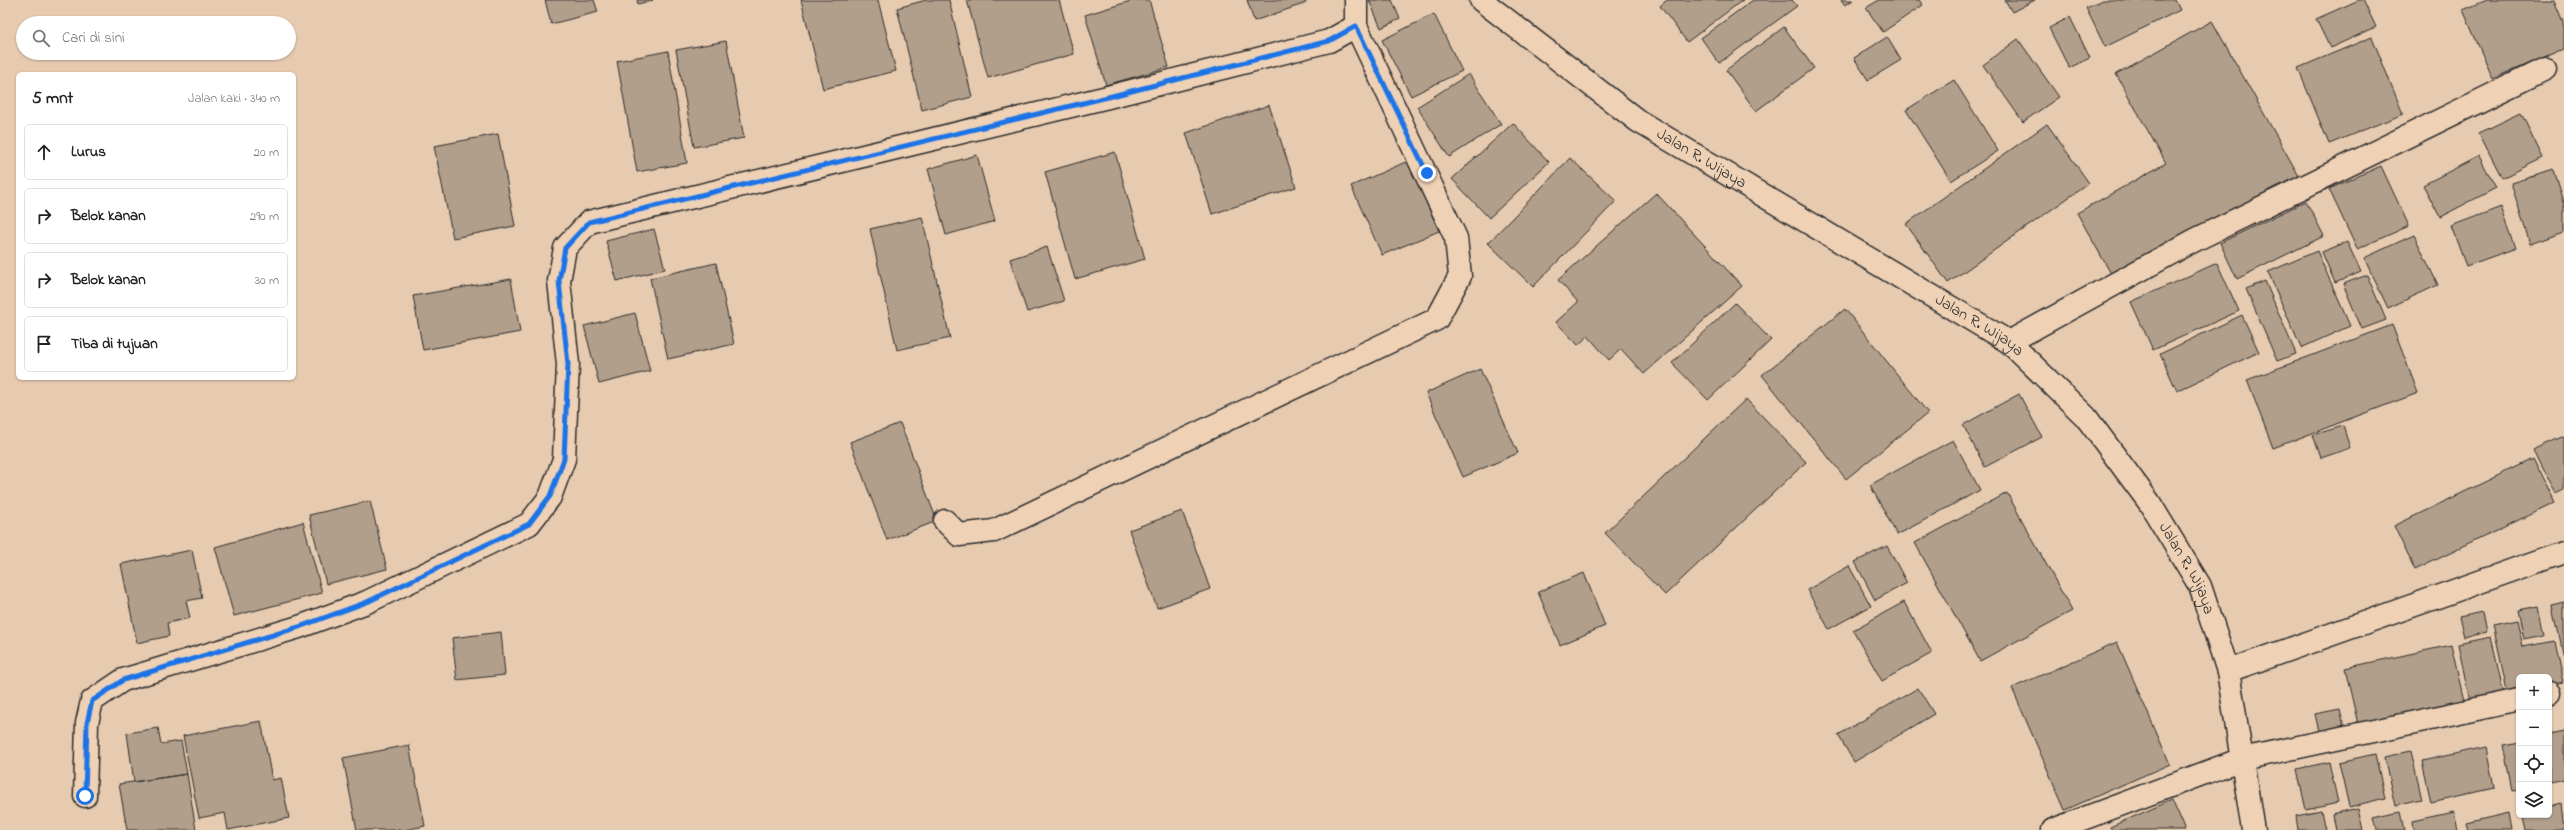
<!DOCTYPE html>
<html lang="id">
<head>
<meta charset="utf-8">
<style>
	:root { --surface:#fff; --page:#f2f2f2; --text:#222; --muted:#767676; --line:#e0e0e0 }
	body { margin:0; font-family:"Indie Flower",sans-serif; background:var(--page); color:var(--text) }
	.controls { position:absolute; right:12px; bottom:12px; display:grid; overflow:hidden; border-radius:6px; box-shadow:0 1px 3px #0004 }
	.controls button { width:36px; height:36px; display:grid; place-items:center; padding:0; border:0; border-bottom:1px solid var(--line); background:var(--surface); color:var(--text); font:20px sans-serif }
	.stop { position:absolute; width:12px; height:12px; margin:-9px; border:3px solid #1a73e8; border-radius:50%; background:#fff }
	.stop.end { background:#1a73e8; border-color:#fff; box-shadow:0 1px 4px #0008 }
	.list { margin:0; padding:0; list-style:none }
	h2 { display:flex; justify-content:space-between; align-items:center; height:52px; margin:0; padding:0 16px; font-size:17px }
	h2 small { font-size:13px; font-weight:400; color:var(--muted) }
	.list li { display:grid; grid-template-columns:26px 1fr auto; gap:12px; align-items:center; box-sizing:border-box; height:56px; margin:0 8px 8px; padding:0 8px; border:1px solid var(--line); border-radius:6px }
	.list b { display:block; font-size:15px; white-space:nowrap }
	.list em { font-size:13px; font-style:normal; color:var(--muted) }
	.icon { flex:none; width:22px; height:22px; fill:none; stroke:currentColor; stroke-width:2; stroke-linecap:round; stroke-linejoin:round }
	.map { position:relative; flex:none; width:2564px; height:830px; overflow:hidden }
	.search { position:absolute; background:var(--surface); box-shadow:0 1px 3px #0004; left:16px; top:16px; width:280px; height:44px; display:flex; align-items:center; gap:10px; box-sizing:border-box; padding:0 14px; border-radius:22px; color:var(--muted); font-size:15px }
	.panel { position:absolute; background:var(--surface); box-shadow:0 1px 3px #0004; left:16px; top:72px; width:280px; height:308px; border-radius:6px }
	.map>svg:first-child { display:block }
</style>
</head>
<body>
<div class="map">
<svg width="2564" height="830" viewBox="0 0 2564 830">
	<rect width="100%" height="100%" fill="#e7cbb0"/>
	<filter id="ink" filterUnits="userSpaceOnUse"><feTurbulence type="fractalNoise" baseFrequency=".025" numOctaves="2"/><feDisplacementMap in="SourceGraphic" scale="8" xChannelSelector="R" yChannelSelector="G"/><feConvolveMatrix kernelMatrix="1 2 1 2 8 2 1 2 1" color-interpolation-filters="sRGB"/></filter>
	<g filter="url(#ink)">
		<path fill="#b29f8b" stroke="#2b2b2b" d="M545 0H594L598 12 551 24Z
			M637 0H653L638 4Z
			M801 0H878L896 71 823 89Z
			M926 0H949L972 97 922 110 897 8Z
			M967 0H1059L1074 54 988 78Z
			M1134 0H1149L1169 67 1106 85 1085 15Z
			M1247 0H1305L1306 3 1254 21Z
			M1369 0H1392L1400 19 1381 28Z
			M1667 0H1743L1687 42 1660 6Z
			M1753 0H1792L1797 6 1719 63 1701 38Z
			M1841 0H1853L1845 5Z
			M1879 0H1919L1923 5 1883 32 1866 8Z
			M2005 0H2035L2012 12Z
			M2103 0H2175L2180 10 2105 47 2086 8Z
			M2359 0H2363L2376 27 2330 48 2316 19Z
			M2487 0H2555L2564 22V48L2493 79 2463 10Z
			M1434 14 1462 71 1411 96 1382 40Z
			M2070 17 2090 58 2069 68 2049 28Z
			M2212 21 2299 176 2114 279 2077 213 2166 163 2116 74Z
			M1784 27 1814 68 1756 111 1726 70Z
			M1887 37 1901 60 1868 80 1854 58Z
			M2372 37 2403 114 2329 144 2298 68Z
			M2018 39 2059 97 2023 122 1983 65Z
			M726 41 744 138 694 147 676 50Z
			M668 51 687 163 637 172 617 61Z
			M1469 74 1501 124 1449 157 1417 107Z
			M1954 80 1998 151 1951 181 1906 110Z
			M1269 105 1296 187 1212 214 1186 133Z
			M2521 113 2543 158 2502 178 2479 133Z
			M1513 123 1549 162 1489 218 1452 179Z
			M2047 124 2089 183 1948 283 1906 224Z
			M498 134 515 226 453 238 434 146Z
			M1115 152 1145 259 1075 279 1045 172Z
			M977 155 995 221 946 235 928 169Z
			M2479 156 2496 188 2440 217 2423 185Z
			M1570 158 1616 201 1533 287 1488 243Z
			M1408 161 1439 231 1382 255 1351 186Z
			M2381 166 2409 226 2357 249 2329 189Z
			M2553 170 2564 205V232L2530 244 2511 183Z
			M1656 193 1742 286 1644 374 1621 349 1609 360 1588 336 1578 345 1556 322 1578 302 1558 280Z
			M2306 201 2324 236 2237 279 2220 243Z
			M2501 207 2516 248 2466 266 2451 226Z
			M922 217 950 338 897 350 870 229Z
			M654 229 665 269 617 281 606 241Z
			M2414 235 2438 285 2388 308 2364 258Z
			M2347 242 2361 272 2335 283 2322 252Z
			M1047 247 1064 301 1027 312 1010 259Z
			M2317 251 2350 326 2301 348 2268 272Z
			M716 263 734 344 668 359 650 278Z
			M2217 263 2239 311 2153 350 2131 302Z
			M2367 275 2386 320 2362 329 2343 284Z
			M511 279 520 332 423 350 413 296Z
			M2265 281 2296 354 2277 361 2246 289Z
			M1735 303 1771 340 1708 400 1672 363Z
			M1845 309 1928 413 1846 479 1762 375Z
			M635 313 650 371 599 384 584 326Z
			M2242 315 2259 352 2177 391 2160 354Z
			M2392 325 2418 393 2273 448 2247 380Z
			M1480 369 1518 453 1463 477 1426 393Z
			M2019 394 2042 437 1985 467 1963 425Z
			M1746 399 1806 462 1665 595 1605 533Z
			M900 423 937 521 887 540 850 442Z
			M2343 426 2350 448 2321 458 2313 435Z
			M2564 436V491L2555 495 2533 450Z
			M1953 440 1980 490 1897 535 1870 485Z
			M2532 459 2554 503 2415 570 2394 526Z
			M2007 493 2072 611 1980 661 1915 543Z
			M370 501 387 569 326 584 309 515Z
			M1182 511 1210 589 1157 608 1129 530Z
			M303 522 322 593 234 616 215 547Z
			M1887 546 1907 583 1875 600 1855 562Z
			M192 550 202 598 186 601 190 618 167 623 169 636 137 643 121 564Z
			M1849 566 1871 606 1829 629 1807 590Z
			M1584 573 1605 626 1560 645 1538 592Z
			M1904 602 1932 653 1882 681 1853 630Z
			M2564 602V658L2553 605Z
			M2539 606 2545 635 2524 639 2518 610Z
			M2483 612 2487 632 2464 638 2459 617Z
			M2517 620 2523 647 2554 641 2563 682 2549 686V677H2519V692L2508 695 2493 625Z
			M501 632 505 675 457 680 452 638Z
			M2491 637 2504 695 2470 702 2458 644Z
			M2117 642 2170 764 2065 810 2012 688Z
			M2451 645 2464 701 2358 724 2345 668Z
			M1918 688 1934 714 1854 762 1838 735Z
			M2340 709 2345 731 2320 736 2315 714Z
			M261 721 272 780 281 778 289 818 228 830 225 813 199 818 183 736Z
			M158 728 161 744 181 741 187 774 134 782 127 733Z
			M2564 732V779L2549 782V735Z
			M2519 742V789L2512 790 2503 745Z
			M409 745 425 826 404 830H357L343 758Z
			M2486 747 2494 788 2431 802 2422 761Z
			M2411 751 2422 800 2395 806 2384 757Z
			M2375 754 2385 798 2349 807 2339 762Z
			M2329 762 2338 803 2306 810 2297 769Z
			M187 774 196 830H127L119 784Z
			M2172 800 2185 830H2112L2110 827Z
			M2561 803 2564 830H2526L2523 815H2549V806Z
			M2358 808 2363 830H2335L2332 814Z
			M2321 811 2325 830H2298L2296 816Z
			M2400 812 2404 830H2377L2374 818Z
			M2453 812 2457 830H2413L2412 821Z
			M2510 813 2513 830H2469L2467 823Z"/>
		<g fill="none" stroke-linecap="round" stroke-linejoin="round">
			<defs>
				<path id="minor" d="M2009 342 2195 240 2545 69
					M945 521 959 535 994 531 1437 319 1460 276 1456 238 1356 26
					M2228 671 2564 552
					M2549 694 2550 693
					M85 796 87 723 92 701 123 680 299 627 367 602 529 524 550 497 564 459 568 364 559 281 565 248 589 222 1108 97 1329 41 1356 26V0
					M2053 830 2242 759 2519 700"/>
				<g id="tertiary">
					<path id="s1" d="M1481 0 1638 121 2009 342 2086 417 2149 502 2200 586 2228 671 2253 830"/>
				</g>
			</defs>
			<use href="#minor" stroke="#2b2b2b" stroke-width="25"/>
			<use href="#tertiary" stroke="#2b2b2b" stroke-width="25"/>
			<use href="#minor" stroke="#efd2b6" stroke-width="22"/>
			<use href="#tertiary" stroke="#efd2b6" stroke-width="22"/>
		</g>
	</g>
	<g fill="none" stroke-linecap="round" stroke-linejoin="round" filter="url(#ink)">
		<path stroke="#1a73e8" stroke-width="5" d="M85 796 87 723 92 701 123 680 299 627 367 602 529 524 550 496 564 459 568 364 559 281 565 248 589 222 1108 97 1329 41 1356 26 1427 173"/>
	</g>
	<g text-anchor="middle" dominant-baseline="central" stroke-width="3" stroke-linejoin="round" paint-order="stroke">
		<g font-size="16" fill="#2b2b2b" stroke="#efd2b6">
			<text stroke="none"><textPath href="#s1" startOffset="272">Jalan R. Wijaya</textPath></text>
			<text stroke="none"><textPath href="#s1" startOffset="596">Jalan R. Wijaya</textPath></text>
			<text stroke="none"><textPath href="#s1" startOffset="920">Jalan R. Wijaya</textPath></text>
		</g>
	</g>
</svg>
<div class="controls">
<button>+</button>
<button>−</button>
<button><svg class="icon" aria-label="locate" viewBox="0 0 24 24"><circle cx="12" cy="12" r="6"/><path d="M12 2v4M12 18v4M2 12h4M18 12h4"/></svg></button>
<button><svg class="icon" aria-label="layers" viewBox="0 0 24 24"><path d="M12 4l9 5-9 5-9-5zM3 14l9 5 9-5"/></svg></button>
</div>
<div class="stop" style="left:85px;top:796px"></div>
<div class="stop end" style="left:1427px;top:173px"></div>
<div class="search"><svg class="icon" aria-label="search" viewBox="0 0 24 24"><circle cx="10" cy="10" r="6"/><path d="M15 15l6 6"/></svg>Cari di sini</div>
<section class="panel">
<h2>5 mnt<small>Jalan kaki · 340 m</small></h2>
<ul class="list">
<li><svg class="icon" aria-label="ahead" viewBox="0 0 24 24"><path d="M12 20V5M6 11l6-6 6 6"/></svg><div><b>Lurus</b></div><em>20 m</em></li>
<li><svg class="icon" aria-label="right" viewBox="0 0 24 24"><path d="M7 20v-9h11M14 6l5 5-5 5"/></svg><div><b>Belok kanan</b></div><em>290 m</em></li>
<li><svg class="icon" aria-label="right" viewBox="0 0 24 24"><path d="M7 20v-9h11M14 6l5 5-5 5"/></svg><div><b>Belok kanan</b></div><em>30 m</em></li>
<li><svg class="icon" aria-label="arrive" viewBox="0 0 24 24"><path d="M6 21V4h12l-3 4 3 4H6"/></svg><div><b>Tiba di tujuan</b></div></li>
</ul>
</section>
</div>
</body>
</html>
